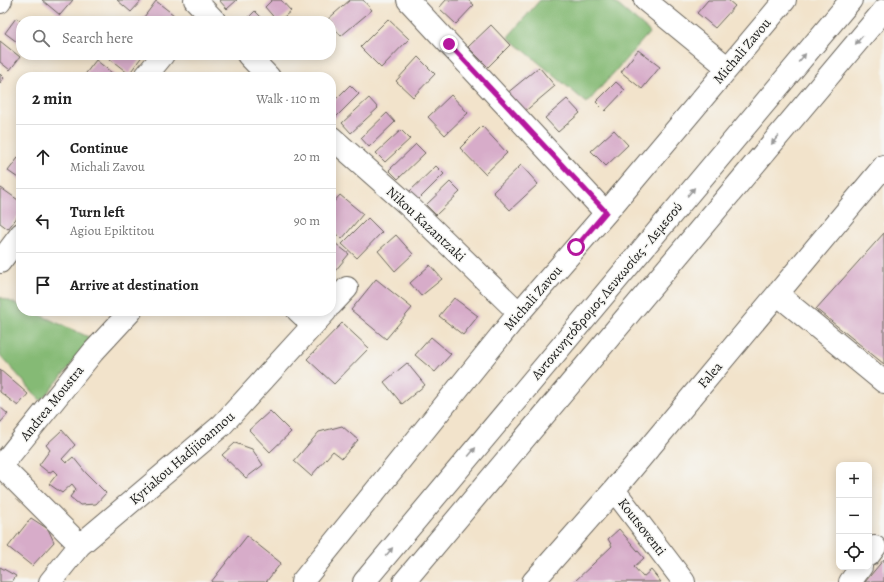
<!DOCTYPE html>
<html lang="en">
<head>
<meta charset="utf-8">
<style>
	:root { --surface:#fff; --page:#f2f2f2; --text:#222; --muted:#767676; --line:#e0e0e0 }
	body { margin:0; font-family:Alegreya,serif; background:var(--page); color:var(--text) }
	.controls { position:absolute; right:12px; bottom:12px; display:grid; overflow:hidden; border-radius:8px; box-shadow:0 2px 10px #0003 }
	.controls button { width:36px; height:36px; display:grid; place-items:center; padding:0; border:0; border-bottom:1px solid var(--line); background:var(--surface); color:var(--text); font:20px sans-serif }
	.stop { position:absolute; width:12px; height:12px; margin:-9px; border:3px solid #b5179e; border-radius:50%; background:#fff }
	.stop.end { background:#b5179e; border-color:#fff; box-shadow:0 1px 4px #0008 }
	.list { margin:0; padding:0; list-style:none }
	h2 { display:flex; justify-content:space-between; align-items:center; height:52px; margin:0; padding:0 16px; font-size:17px }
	h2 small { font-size:13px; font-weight:400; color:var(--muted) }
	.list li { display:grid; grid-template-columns:26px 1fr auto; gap:12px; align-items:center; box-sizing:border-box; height:64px; padding:0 16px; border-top:1px solid var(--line) }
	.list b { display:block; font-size:15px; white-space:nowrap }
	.list p { margin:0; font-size:13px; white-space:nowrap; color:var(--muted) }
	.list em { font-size:13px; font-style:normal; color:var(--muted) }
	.icon { flex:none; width:22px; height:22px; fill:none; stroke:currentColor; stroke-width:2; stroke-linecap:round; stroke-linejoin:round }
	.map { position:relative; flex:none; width:884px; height:582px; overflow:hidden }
	.search { position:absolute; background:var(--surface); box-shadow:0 2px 10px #0003; left:16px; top:16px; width:320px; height:44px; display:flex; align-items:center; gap:10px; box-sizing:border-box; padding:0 14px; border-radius:16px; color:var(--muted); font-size:15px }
	.panel { position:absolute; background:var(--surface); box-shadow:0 2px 10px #0003; left:16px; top:72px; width:320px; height:244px; border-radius:16px }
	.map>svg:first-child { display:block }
</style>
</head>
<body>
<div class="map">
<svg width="884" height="582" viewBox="0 0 884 582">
	<rect width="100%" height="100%" fill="#f6f6f2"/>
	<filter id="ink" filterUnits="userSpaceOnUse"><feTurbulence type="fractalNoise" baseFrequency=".025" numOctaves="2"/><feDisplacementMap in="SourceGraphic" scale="8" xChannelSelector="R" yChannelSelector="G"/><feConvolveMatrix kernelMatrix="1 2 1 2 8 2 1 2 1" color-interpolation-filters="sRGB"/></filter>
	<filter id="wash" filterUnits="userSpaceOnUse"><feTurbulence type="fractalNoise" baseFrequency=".012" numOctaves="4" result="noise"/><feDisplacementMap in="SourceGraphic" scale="16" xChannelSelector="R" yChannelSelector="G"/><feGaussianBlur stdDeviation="0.9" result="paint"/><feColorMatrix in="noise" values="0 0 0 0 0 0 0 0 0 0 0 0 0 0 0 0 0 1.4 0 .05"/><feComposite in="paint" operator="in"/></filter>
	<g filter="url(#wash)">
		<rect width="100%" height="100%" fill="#f2e3cb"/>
		<path fill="#85ba75" stroke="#506b48" d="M540 0H612L650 32 587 103 508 37Z
			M0 297 21 306V311H31L93 339 41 401 0 355Z"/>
		<g id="blocks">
			<path fill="#d7acc9" d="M42 0H73L60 15Z
				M117 0H142L131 12Z
				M219 0H237L227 9Z
				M272 0H281L291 11 279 21H277L265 7Z
				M350 0H363L372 10 341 36 331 24V21H328L327 20Z
				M446 0H468L474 5 456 24 439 8Z
				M708 0H728L735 6 715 28 697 13Z
				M156 1 174 15 169 21H141Z
				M255 11 265 21H245Z
				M16 18 21 21V45L5 33Z
				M388 19 409 39 381 68 360 47Z
				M491 25 510 45 488 67 468 47Z
				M0 41 20 57 10 70 0 62Z
				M638 50 660 67 642 89 621 72Z
				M105 55H143L129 74Z
				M418 57 435 74 413 97 396 81Z
				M96 60 117 77H83Z
				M539 67 555 86 523 113 506 94Z
				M0 74 4 78 0 83Z
				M616 82 625 90 605 111 596 102Z
				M350 85 359 94 334 119 331 116V104Z
				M451 95 468 113 445 135 428 117Z
				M369 98 378 108 351 133 342 123Z
				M567 99 580 113 558 132 545 118Z
				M387 113 395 122 369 147 361 138Z
				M482 126 507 153 485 174 460 148Z
				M401 130 410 139 385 162 376 153Z
				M614 130 628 145 606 166 591 151Z
				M416 144 425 153 398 179 389 170Z
				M21 154V180L8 171Z
				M521 165 538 184 510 210 493 192Z
				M436 166 444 174 417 201 409 192Z
				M450 182 460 192 436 215 426 205Z
				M1 188 21 202V218L18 216 8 229 0 223V189Z
				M340 195 363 214 342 239 331 230V205Z
				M368 218 382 232 357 258 342 244Z
				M884 233V364L816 309Z
				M396 235 413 254 395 271 378 251Z
				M331 240 349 254 331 276Z
				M430 265 442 279 421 296 410 283Z
				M376 279 412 308 386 339 351 310Z
				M454 298 478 316 463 335 439 316Z
				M342 323 369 348 334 384 307 359Z
				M431 337 451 354 435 372 415 355Z
				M407 363 425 385 402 404 384 382Z
				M0 370 28 394 18 406 0 392Z
				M0 407 8 414 0 423Z
				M270 411 291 432 270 452 249 430Z
				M342 426 358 440 342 458 333 451 311 476 294 461 319 432Z
				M62 430 75 445 62 459 66 463 73 457 86 473 106 493 96 504 80 505 70 497 76 489 72 484 62 493 49 484 57 474 53 470 49 473 39 465 50 450 46 445Z
				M235 443 252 449 263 465 246 478 222 455Z
				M31 518 48 529 54 542 32 566 8 547Z
				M619 529 644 558 634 567 643 577 651 570 661 582H574L612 546 608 539Z
				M247 536 281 563 266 582H211Z
				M884 559V582H865Z
				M0 567 16 576 12 582H0Z"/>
		</g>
	</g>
	<g filter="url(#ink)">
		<use href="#blocks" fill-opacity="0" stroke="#676259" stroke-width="1"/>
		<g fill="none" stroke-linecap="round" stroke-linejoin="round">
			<defs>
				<path id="minor" d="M195 0 215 21
					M408 0 606 213
					M645 0 728 68
					M0 2 1 0
					M248 55 269 77
					M145 77 163 55
					M331 137 409 206 519 313
					M0 262 21 234
					M777 294 884 382
					M331 305 347 288
					M298 311 313 325
					M614 490 684 582
					M80 545 1 466 93 352 131 311
					M869 555 875 547
					M50 582 80 545 222 425 326 311
					M302 582 519 313 606 213 785 0
					M533 582 614 490 884 166
					M850 582 861 567"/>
				<path id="highway" d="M364 582 851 0
					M404 582 884 10"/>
			</defs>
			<use href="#minor" stroke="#676259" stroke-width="24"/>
			<use href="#highway" stroke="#676259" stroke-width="24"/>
			<use href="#minor" stroke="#fff" stroke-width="22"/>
			<use href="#highway" stroke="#fff" stroke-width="22"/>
		</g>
		<defs><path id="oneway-solid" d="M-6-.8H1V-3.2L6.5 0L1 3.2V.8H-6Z"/></defs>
		<g fill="#999">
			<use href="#oneway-solid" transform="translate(859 40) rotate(130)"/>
			<use href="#oneway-solid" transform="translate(802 58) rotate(-50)"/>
			<use href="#oneway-solid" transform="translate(775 140) rotate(130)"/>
			<use href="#oneway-solid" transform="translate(691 192) rotate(-50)"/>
			<use href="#oneway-solid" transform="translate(472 452) rotate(-50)"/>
			<use href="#oneway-solid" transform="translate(389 552) rotate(-50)"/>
		</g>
	</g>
	<g fill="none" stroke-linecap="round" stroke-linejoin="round" filter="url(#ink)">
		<path stroke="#b5179e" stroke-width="5" d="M449 44 606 212 576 247"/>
	</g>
	<g text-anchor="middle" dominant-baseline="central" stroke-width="3" stroke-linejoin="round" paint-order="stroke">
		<g font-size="14" fill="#1c1c1c" stroke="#f6f6f2">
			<text transform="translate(742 51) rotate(-50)">Michali Zavou</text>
			<text transform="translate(426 224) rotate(43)">Nikou Kazantzaki</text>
			<text transform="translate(607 291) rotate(-50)">Αυτοκινητόδρομος Λευκωσίας - Λεμεσού</text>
			<text transform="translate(533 298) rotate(-49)">Michali Zavou</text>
			<text transform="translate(710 375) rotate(-50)">Falea</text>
			<text transform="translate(52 403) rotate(-51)">Andrea Moustra</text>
			<text transform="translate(182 458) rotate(-41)">Kyriakou Hadjiioannou</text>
			<text transform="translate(642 527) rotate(52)">Koutsoventi</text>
		</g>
	</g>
</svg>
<div class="controls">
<button>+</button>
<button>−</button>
<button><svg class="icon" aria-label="locate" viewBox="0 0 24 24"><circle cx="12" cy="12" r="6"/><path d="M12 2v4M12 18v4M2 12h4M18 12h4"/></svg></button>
</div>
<div class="stop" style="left:576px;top:247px"></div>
<div class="stop end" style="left:449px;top:44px"></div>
<div class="search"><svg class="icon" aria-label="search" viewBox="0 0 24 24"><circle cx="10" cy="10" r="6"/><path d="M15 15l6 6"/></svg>Search here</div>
<section class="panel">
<h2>2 min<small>Walk · 110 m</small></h2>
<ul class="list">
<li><svg class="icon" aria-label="ahead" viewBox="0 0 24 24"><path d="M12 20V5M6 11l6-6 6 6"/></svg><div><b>Continue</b><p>Michali Zavou</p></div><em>20 m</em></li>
<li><svg class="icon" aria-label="left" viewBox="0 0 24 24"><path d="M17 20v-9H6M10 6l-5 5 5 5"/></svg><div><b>Turn left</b><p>Agiou Epiktitou</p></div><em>90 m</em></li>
<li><svg class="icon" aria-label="arrive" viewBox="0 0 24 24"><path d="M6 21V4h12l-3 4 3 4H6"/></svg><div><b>Arrive at destination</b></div></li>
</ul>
</section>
</div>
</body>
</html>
